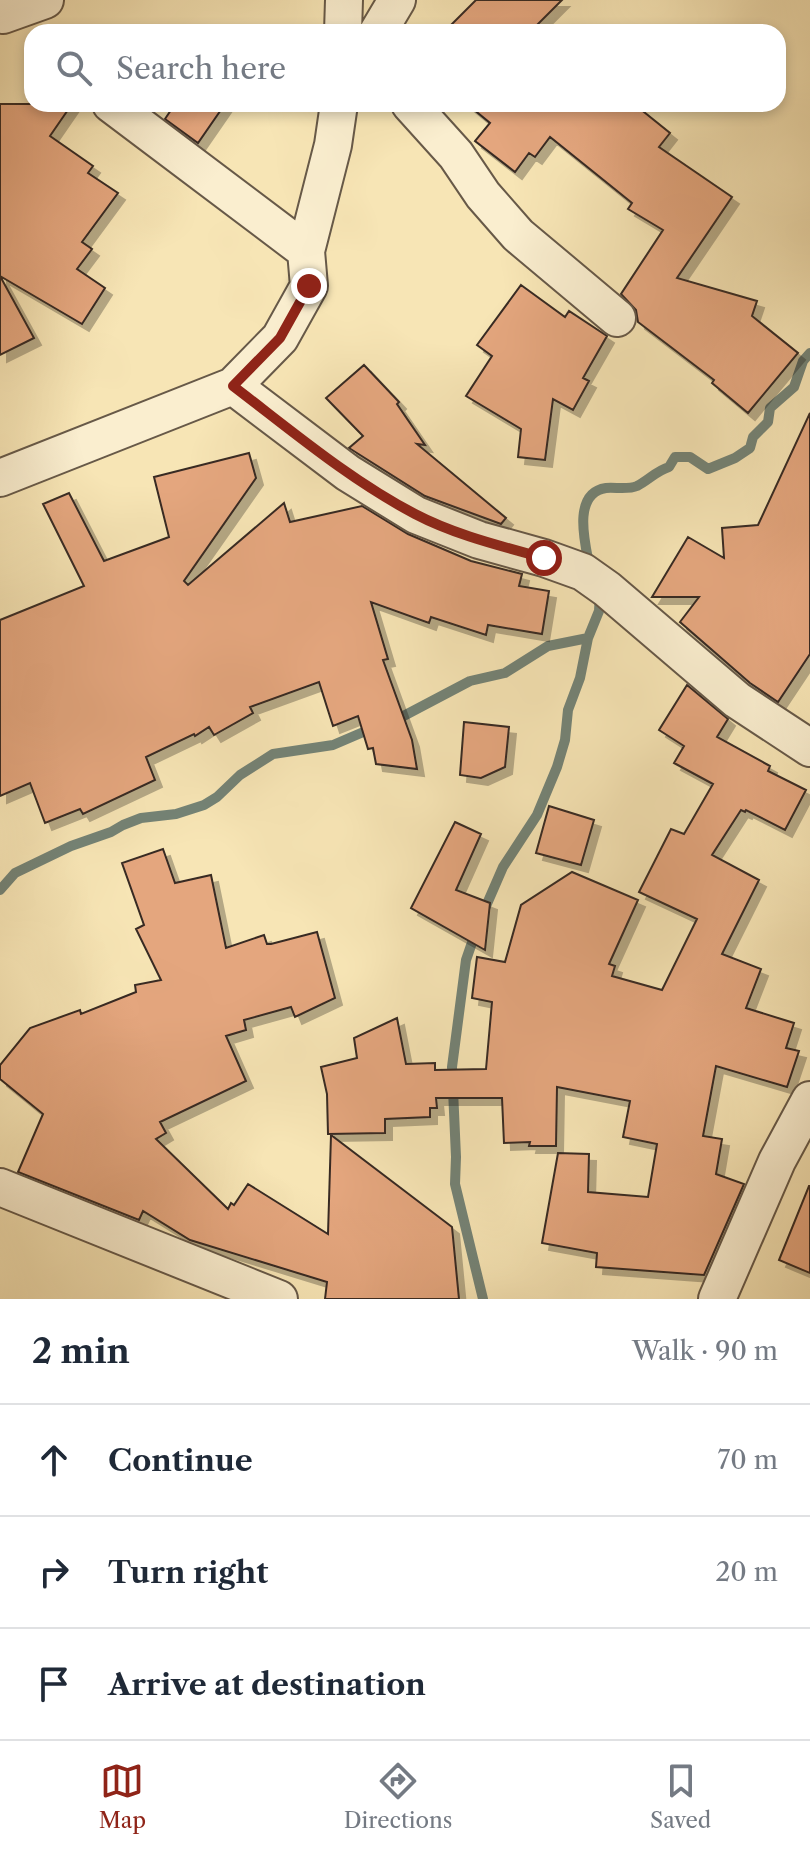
<!DOCTYPE html>
<html lang="en">
<head>
<meta charset="utf-8">
<style>
	:root { --surface:#fff; --page:#f2f2f3; --text:#1f2937; --muted:#747a83; --line:#e0e1e3; --accent:#8f2418 }
	body { margin:0; font-family:"Libre Caslon Text",serif; background:var(--page); color:var(--text) }
	.stop { position:absolute; width:24px; height:24px; margin:-18px; border:6px solid #8f2418; border-radius:50%; background:#fff }
	.stop.end { background:#8f2418; border-color:#fff; box-shadow:0 2px 8px #0008 }
	.list { margin:0; padding:0; list-style:none }
	h2 { display:flex; justify-content:space-between; align-items:center; height:104px; margin:0; padding:0 32px; font-size:34px }
	h2 small { font-size:26px; font-weight:400; color:var(--muted) }
	.list li { display:grid; grid-template-columns:52px 1fr auto; gap:24px; align-items:center; box-sizing:border-box; height:112px; padding:0 32px; border-top:2px solid var(--line) }
	.list b { display:block; font-size:30px; white-space:nowrap }
	.list em { font-size:26px; font-style:normal; color:var(--muted) }
	.icon { flex:none; width:44px; height:44px; fill:none; stroke:currentColor; stroke-width:2; stroke-linecap:round; stroke-linejoin:round }
	.map { position:relative; flex:none; width:810px; height:1299px; overflow:hidden }
	.search { position:absolute; background:var(--surface); box-shadow:0 4px 12px #0003; left:24px; right:24px; top:24px; height:88px; display:flex; align-items:center; gap:20px; box-sizing:border-box; padding:0 28px; border-radius:24px; color:var(--muted); font-size:30px }
	.sheet { height:440px; background:var(--surface) }
	nav { display:flex; justify-content:space-around; align-items:center; box-sizing:border-box; height:112px; border-top:2px solid var(--line); background:var(--surface); font-size:22px; color:var(--muted) }
	nav a { display:grid; justify-items:center; gap:4px }
	nav .on { color:var(--accent) }
	.map>svg:first-child { display:block }
</style>
</head>
<body>
<div class="map">
<svg width="810" height="1299" viewBox="0 0 810 1299">
	<defs>
		<filter id="shadow"><feDropShadow dx="7" dy="7" stdDeviation="0" flood-color="#0004"/></filter>
	</defs>
	<rect width="100%" height="100%" fill="#f7e5b5"/>
	<filter id="stains"><feTurbulence type="fractalNoise" baseFrequency=".0025" numOctaves="4"/><feColorMatrix values="0 0 0 0 .2 0 0 0 0 .09 0 0 0 0 .02 0 0 0 .5 -.17"/></filter>
	<radialGradient id="worn" r=".72"><stop offset=".6" stop-color="#630" stop-opacity="0"/><stop offset="1" stop-color="#630" stop-opacity=".3"/></radialGradient>
	<g fill="none" stroke-linecap="round" stroke-linejoin="round">
		<path stroke="#748376" stroke-width="10" d="M589 564C585 543 572 493 606 488 615 487 628 490 637 486 649 480 656 471 669 467L675 457H690L708 469 735 458 750 448 753 437 768 422 770 408 794 387 803 361 810 353
			M394 721 470 681 505 673 548 646 588 638
			M0 890 15 873 71 846 111 832 123 825 141 818 176 814 204 805 217 797 240 775 273 754 333 745 375 727
			M483 913 503 867 537 815 557 767 565 740 568 710 580 678 588 638 599 611 600 593
			M476 931 466 960 452 1067 456 1157 455 1184 483 1299"/>
	</g>
	<path fill="#e4a67e" stroke="#372a24" stroke-width="2" filter="url(#shadow)" d="M476 0H562L530 32H444Z
		M0 104H72L50 136 93 166 88 173 118 193 82 242 92 249 77 269 105 288 82 324 0 276Z
		M175 104H225L198 143 165 119Z
		M467 104H634L670 133 659 147 732 197 677 278 757 301 752 316 798 353 748 413 712 383 714 380 638 322 636 310 621 294 663 230 628 209 632 203 550 137 535 157 529 153 515 172 475 141 490 123Z
		M0 276 34 338 0 355Z
		M521 285 565 317 569 311 607 336 583 378 589 381 573 410 553 399 545 460 518 457 521 429 466 396 492 356 477 345Z
		M364 365 399 402 397 404 425 445 417 444 506 518 501 524 425 496 349 448 363 436 326 398Z
		M810 413V654L778 702 750 683 680 622 699 597H652L688 537 724 558 722 528 758 525Z
		M249 453 256 478 184 581 188 585 284 503 290 522 362 506 408 534 471 561 522 574 519 586 549 591 542 634 488 625 486 635 431 617 429 623 371 602 388 659 383 660 412 740 417 769 376 764 373 748 368 749 358 716 333 726 319 682 250 707 253 713 214 735 209 727 195 736 194 734 146 757 155 780 83 814 80 809 45 823 30 783 0 796V620L84 586 43 504 69 493 104 561 169 537 154 477Z
		M687 685 728 719 717 737 770 766 768 771 806 790 785 830 746 810 745 812 741 810 712 855 759 880 722 954 761 969 746 1008 794 1023 786 1048 799 1051 787 1087 716 1066 703 1136 722 1139 716 1174 744 1184 704 1275 596 1267 597 1253 542 1243 558 1153 589 1154 588 1192 648 1197 657 1144 623 1137 630 1101 557 1087 556 1146H529L530 1142 504 1143 502 1098H436L437 1108H430V1117L385 1119V1133L328 1134 327 1094 321 1067 357 1058 354 1038 397 1018 406 1064 435 1063V1070L486 1069 492 1002 472 998 477 957 505 962 521 905 572 872 638 900 609 964 615 966 612 976 662 990 697 919 639 892 671 829 684 834 713 784 674 763 684 746 659 730Z
		M464 722 509 727 505 767 481 778 460 775Z
		M549 806 594 820 581 865 536 853Z
		M455 822 481 834 456 890 490 903 485 950 411 908Z
		M163 849 175 883 211 875 226 948 264 935 267 944H271L317 932 335 998 295 1017 291 1007 244 1020 246 1030 226 1036 246 1081 160 1122 166 1133 156 1139 228 1209 231 1203 234 1205 248 1184 328 1234 331 1135 452 1227 459 1299H325L327 1282 190 1240 143 1211 139 1220 18 1172 43 1114 0 1079V1065L30 1028 80 1010 81 1014 136 992 135 985 161 980 136 929 144 925 122 863Z
		M809 1186H810V1273L779 1260Z"/>
	<g fill="none" stroke-linecap="round" stroke-linejoin="round">
		<defs>
			<path id="minor" d="M3 15 45 0
				M343 32 344 0
				M378 32 397 0
				M111 104 306 251
				M410 104 456 155 483 195 518 235 617 318
				M233 386 348 473 416 515 479 540 544 558 583 572 607 589 737 700 810 748
				M0 478 233 386 280 338 309 286 306 251 333 145 339 104
				M0 1187 279 1299
				M717 1299 777 1161 810 1100"/>
		</defs>
		<use href="#minor" stroke="#675948" stroke-width="40"/>
		<use href="#minor" stroke="#faeecf" stroke-width="36"/>
	</g>
	<g fill="none" stroke-linecap="round" stroke-linejoin="round">
		<path stroke="#8f2418" stroke-width="10" d="M309 286 280 338 233 386C292 431 350 480 415 514 455 535 501 546 544 558"/>
	</g>
	<rect width="100%" height="100%" filter="url(#stains)"/>
	<rect width="100%" height="100%" fill="url(#worn)"/>
</svg>
<div class="stop" style="left:544px;top:558px"></div>
<div class="stop end" style="left:309px;top:286px"></div>
<div class="search"><svg class="icon" aria-label="search" viewBox="0 0 24 24"><circle cx="10" cy="10" r="6"/><path d="M15 15l6 6"/></svg>Search here</div>
</div>
<section class="sheet">
<h2>2 min<small>Walk · 90 m</small></h2>
<ul class="list">
<li><svg class="icon" aria-label="ahead" viewBox="0 0 24 24"><path d="M12 20V5M6 11l6-6 6 6"/></svg><div><b>Continue</b></div><em>70 m</em></li>
<li><svg class="icon" aria-label="right" viewBox="0 0 24 24"><path d="M7 20v-9h11M14 6l5 5-5 5"/></svg><div><b>Turn right</b></div><em>20 m</em></li>
<li><svg class="icon" aria-label="arrive" viewBox="0 0 24 24"><path d="M6 21V4h12l-3 4 3 4H6"/></svg><div><b>Arrive at destination</b></div></li>
</ul>
</section>
<nav>
<a class="on"><svg class="icon" aria-label="map" viewBox="0 0 24 24"><path d="M3 6l6-2 6 2 6-2v14l-6 2-6-2-6 2zM9 4v14M15 6v14"/></svg>Map</a>
<a><svg class="icon" aria-label="directions" viewBox="0 0 24 24"><path d="M12 3l9 9-9 9-9-9zM9 14v-3h6M13 9l2 2-2 2"/></svg>Directions</a>
<a><svg class="icon" aria-label="saved" viewBox="0 0 24 24"><path d="M7 4h10v16l-5-4-5 4z"/></svg>Saved</a>
</nav>
</body>
</html>
